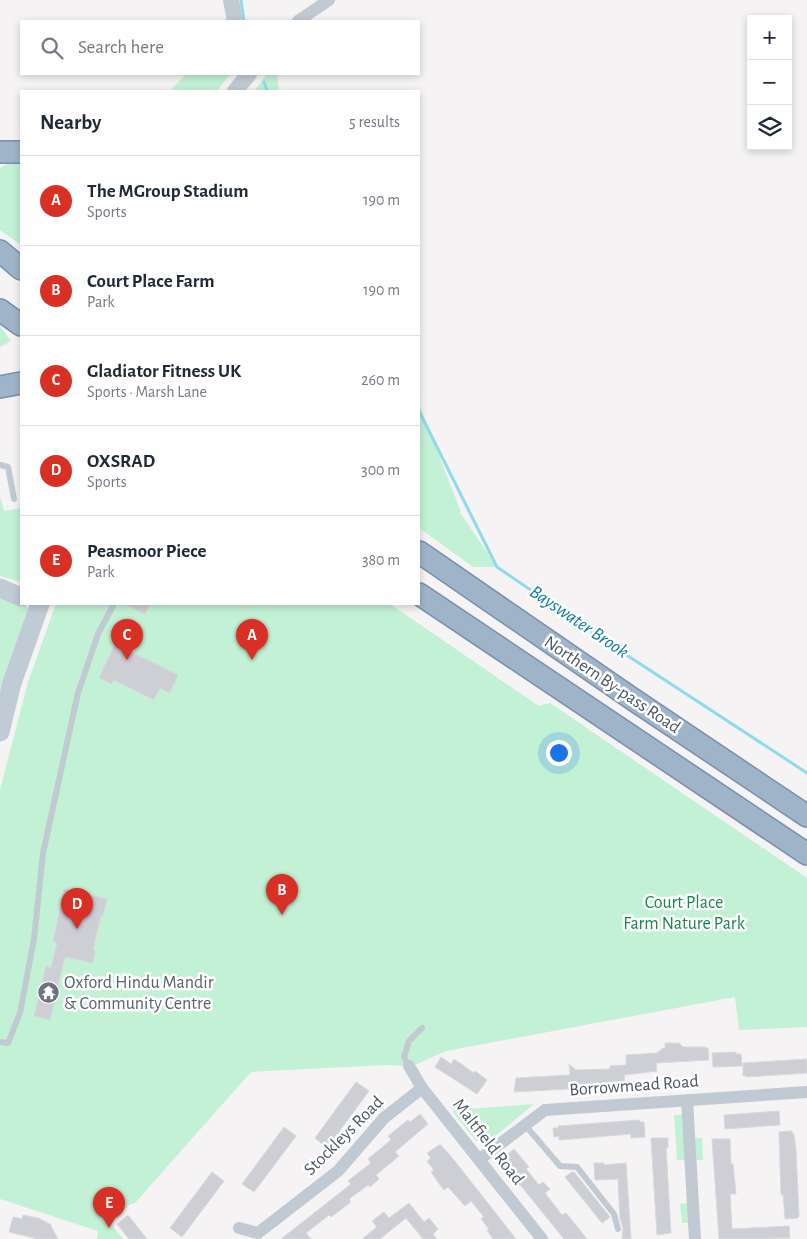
<!DOCTYPE html>
<html lang="en">
<head>
<meta charset="utf-8">
<style>
	:root { --surface:#fff; --page:#f2f2f3; --text:#1f2937; --muted:#747a83; --line:#e0e1e3; --accent:#d93025 }
	body { margin:0; font-family:"Alegreya Sans",sans-serif; background:var(--page); color:var(--text) }
	.controls { position:absolute; right:15px; top:15px; display:grid; overflow:hidden; border-radius:0px; box-shadow:0 2px 8px #0003 }
	.controls button { width:45px; height:45px; display:grid; place-items:center; padding:0; border:0; border-bottom:1px solid var(--line); background:var(--surface); color:var(--text); font:25px sans-serif }
	.you { position:absolute; left:558px; top:752px; width:18px; height:18px; margin:-12px; border:4px solid #fff; border-radius:50%; background:#1a73e8; box-shadow:0 0 0 8px #1a73e833 }
	.badge { display:grid; place-items:center; width:32px; height:32px; border-radius:50%; background:var(--accent); color:#fff; font-size:16px; font-weight:700 }
	.pin { position:absolute; translate:-50% -41px; filter:drop-shadow(0 1px 2px #0008) }
	.pin::after { content:''; position:absolute; top:26px; width:18px; height:15px; background:inherit; clip-path:polygon(0 0,100% 0,50% 100%) }
	.list { margin:0; padding:0; list-style:none }
	h2 { display:flex; justify-content:space-between; align-items:center; height:65px; margin:0; padding:0 20px; font-size:21px }
	h2 small { font-size:16px; font-weight:400; color:var(--muted) }
	.list li { display:grid; grid-template-columns:32px 1fr auto; gap:15px; align-items:center; box-sizing:border-box; height:90px; padding:0 20px; border-top:1px solid var(--line) }
	.list b { display:block; font-size:19px; white-space:nowrap }
	.list p { margin:0; font-size:16px; white-space:nowrap; color:var(--muted) }
	.list em { font-size:16px; font-style:normal; color:var(--muted) }
	.icon { flex:none; width:28px; height:28px; fill:none; stroke:currentColor; stroke-width:2; stroke-linecap:round; stroke-linejoin:round }
	.map { position:relative; flex:none; width:807px; height:1239px; overflow:hidden }
	.search { position:absolute; background:var(--surface); box-shadow:0 2px 8px #0003; left:20px; top:20px; width:400px; height:55px; display:flex; align-items:center; gap:12px; box-sizing:border-box; padding:0 18px; border-radius:0px; color:var(--muted); font-size:19px }
	.panel { position:absolute; background:var(--surface); box-shadow:0 2px 8px #0003; left:20px; top:90px; width:400px; height:515px; border-radius:0px }
	.map>svg:first-child { display:block }
</style>
</head>
<body>
<div class="map">
<svg width="807" height="1239" viewBox="0 0 807 1239">
	<rect width="100%" height="100%" fill="#f5f3f3"/>
	<path fill="#c3f1d5" d="M186 74H230L217 91H170Z
		M267 74H277L279 91H254Z
		M21 158V245L0 230V168L16 159Z
		M0 326 11 341 0 347Z
		M419 404 461 512 459 511 497 567H473L419 528Z
		M0 496 4 511 21 508V582L0 576Z
		M0 595 26 606 29 609 0 713Z
		M56 604H390L539 706 550 703 807 878V1027L739 1030 735 997 446 1051 417 1064 409 1066 385 1065 251 1072 135 1203 129 1205 111 1224 123 1239H97L98 1231 0 1199V790L28 682Z
		M534 1104 488 1142 476 1141 452 1111 454 1110Z
		M674 1115H682L685 1160H677Z
		M695 1138H702L703 1160H696Z
		M688 1203 689 1223H682L680 1204Z"/>
	<g fill="none" stroke-linecap="round" stroke-linejoin="round">
		<path stroke="#90daee" stroke-width="3" d="M241 0 244 21
			M264 82 267 91
			M419 411 497 567 619 650 807 773"/>
	</g>
	<path fill="#cdcfd5" stroke="#d7d9de" d="M124 604H150L145 614Z
		M115 644 178 675 170 693 160 688 154 700 114 680 112 684 99 678Z
		M64 889 107 899 103 916 101 915 93 950 95 951 93 963 65 957 50 1020 34 1016 46 966 51 968 57 943 53 942Z
		M665 1043H679L683 1047H705V1048H708L709 1060 656 1063 657 1071 624 1075 625 1084H622V1086L514 1092 516 1078 570 1075 569 1064 576 1070 610 1069V1066L626 1065V1055L658 1053V1051H661V1049L665 1048Z
		M736 1052V1054H741L742 1066 713 1067 712 1053Z
		M441 1057 451 1064 454 1059 474 1073 475 1071 487 1080 477 1094 435 1067Z
		M807 1059V1073L747 1077V1076H743V1063Z
		M356 1082 369 1091 327 1148 315 1138Z
		M779 1111 780 1125 725 1129 724 1115Z
		M420 1114 428 1124 395 1152 399 1156 376 1175 379 1179 370 1187 368 1185 349 1199 351 1202 331 1217 329 1215 306 1233 311 1239H281L351 1184 348 1181 371 1163 368 1159 391 1140 388 1136 408 1120 410 1122Z
		M639 1120 640 1122H644L645 1137 631 1138V1134L559 1140V1136L554 1137 553 1128H559L558 1126Z
		M284 1127 296 1136 254 1192 242 1184Z
		M792 1131V1134H794L796 1150 799 1216 798 1218 785 1219 783 1194 781 1195 779 1132Z
		M651 1138H668V1148H666L671 1233 657 1235Z
		M712 1139H730L731 1164H733L736 1194H730L732 1229 789 1226 790 1238 719 1239Z
		M439 1145H441L454 1160 516 1239H493L487 1230 489 1229 481 1219 484 1217 471 1201 465 1206 448 1187 444 1190 440 1185 431 1172 434 1170 427 1161 431 1158 427 1153Z
		M514 1149 529 1167 526 1169 539 1185 543 1182 550 1189 545 1193 562 1215 565 1213 567 1214 587 1239H564L530 1197 507 1169 510 1167 503 1158Z
		M594 1163H604V1165L626 1163 631 1239H622L623 1228 620 1218 618 1179 595 1180Z
		M212 1172 224 1181 182 1237 170 1228Z
		M572 1172H574L610 1217 602 1223 565 1177Z
		M409 1203 424 1222 429 1218 438 1229 433 1234 437 1239H423L406 1218 380 1239H362L377 1227 372 1221 384 1212 389 1218Z
		M23 1215 38 1218 50 1224 58 1239H38L9 1232 13 1217 22 1219Z
		M128 1215 147 1239H129L117 1224Z"/>
	<g fill="none" stroke-linecap="round" stroke-linejoin="round">
		<defs>
			<path id="trunk" d="M0 152H21
				M0 251 21 269
				M0 310 21 325
				M0 387 21 383
				M419 552 634 700 807 816
				M419 594 807 854"/>
		</defs>
		<use href="#trunk" stroke="#7690ad" stroke-width="24"/>
		<path stroke="#c1cad2" stroke-width="6" d="M0 465 8 467 14 499
			M0 1042 8 1043 20 1013 34 939 43 853 78 693 98 634 114 604
			M409 1066 404 1057 409 1041 422 1028
			M525 1125 560 1166 577 1167 614 1214 618 1229"/>
		<path stroke="#c1cad2" stroke-width="12" d="M298 21 329 0
			M409 1066 422 1088 542 1239
			M687 1100 695 1239
			M480 1159 545 1110 807 1092
			M239 1228 258 1233 338 1171 384 1118 422 1088"/>
		<path stroke="#c1cad2" stroke-width="16" d="M231 0 235 21
			M235 91 249 74"/>
		<path stroke="#c1cbd6" stroke-width="19" d="M0 588 21 597
			M0 732 12 683 40 604"/>
		<use href="#trunk" stroke="#9fb4c9" stroke-width="21"/>
	</g>
	<defs>
		<symbol id="temple-disc" viewBox="-11 -11 22 22"><circle r="9.5" fill="#6b7280" stroke="#fff"/><path d="M0-6L5-2H3V0L6.5 2.5H4V6H1.5V3h-3V6H-4V2.5H-6.5L-3 0V-2H-5Z" fill="#fff"/></symbol>
	</defs>
	<g fill-rule="evenodd">
		<use href="#temple-disc" x="36" y="980" width="25" height="25"/>
	</g>
	<g text-anchor="middle" dominant-baseline="central" stroke-width="5" stroke-linejoin="round" paint-order="stroke">
		<g font-size="18" fill="#4a5661" stroke="#fff">
			<text transform="translate(612 685) rotate(34)">Northern By-pass Road</text>
			<text transform="translate(634 1086) rotate(-4)">Borrowmead Road</text>
			<text transform="translate(344 1136) rotate(-45)">Stockleys Road</text>
			<text transform="translate(488 1142) rotate(52)">Maltfield Road</text>
		</g>
		<g font-size="18" fill="#17864f" stroke="#fff">
			<text x="684" y="903">Court Place<tspan x="684" dy="21">Farm Nature Park</tspan></text>
		</g>
		<g font-size="18" fill="#5b616d" stroke="#fff" text-anchor="start">
			<text x="64" y="983">Oxford Hindu Mandir<tspan x="64" dy="21">&amp; Community Centre</tspan></text>
		</g>
		<g font-size="19" font-style="italic" fill="#0c7c9b" stroke="#fff">
			<text transform="translate(579 622) rotate(34)">Bayswater Brook</text>
		</g>
	</g>
</svg>
<div class="controls">
<button>+</button>
<button>−</button>
<button><svg class="icon" aria-label="layers" viewBox="0 0 24 24"><path d="M12 4l9 5-9 5-9-5zM3 14l9 5 9-5"/></svg></button>
</div>
<div class="you"></div>
<div class="pin badge" style="left:252px;top:660px">A</div>
<div class="pin badge" style="left:282px;top:915px">B</div>
<div class="pin badge" style="left:127px;top:660px">C</div>
<div class="pin badge" style="left:77px;top:929px">D</div>
<div class="pin badge" style="left:109px;top:1228px">E</div>
<div class="search"><svg class="icon" aria-label="search" viewBox="0 0 24 24"><circle cx="10" cy="10" r="6"/><path d="M15 15l6 6"/></svg>Search here</div>
<section class="panel">
<h2>Nearby<small>5 results</small></h2>
<ul class="list">
<li><span class="badge">A</span><div><b>The MGroup Stadium</b><p>Sports</p></div><em>190 m</em></li>
<li><span class="badge">B</span><div><b>Court Place Farm</b><p>Park</p></div><em>190 m</em></li>
<li><span class="badge">C</span><div><b>Gladiator Fitness UK</b><p>Sports · Marsh Lane</p></div><em>260 m</em></li>
<li><span class="badge">D</span><div><b>OXSRAD</b><p>Sports</p></div><em>300 m</em></li>
<li><span class="badge">E</span><div><b>Peasmoor Piece</b><p>Park</p></div><em>380 m</em></li>
</ul>
</section>
</div>
</body>
</html>
